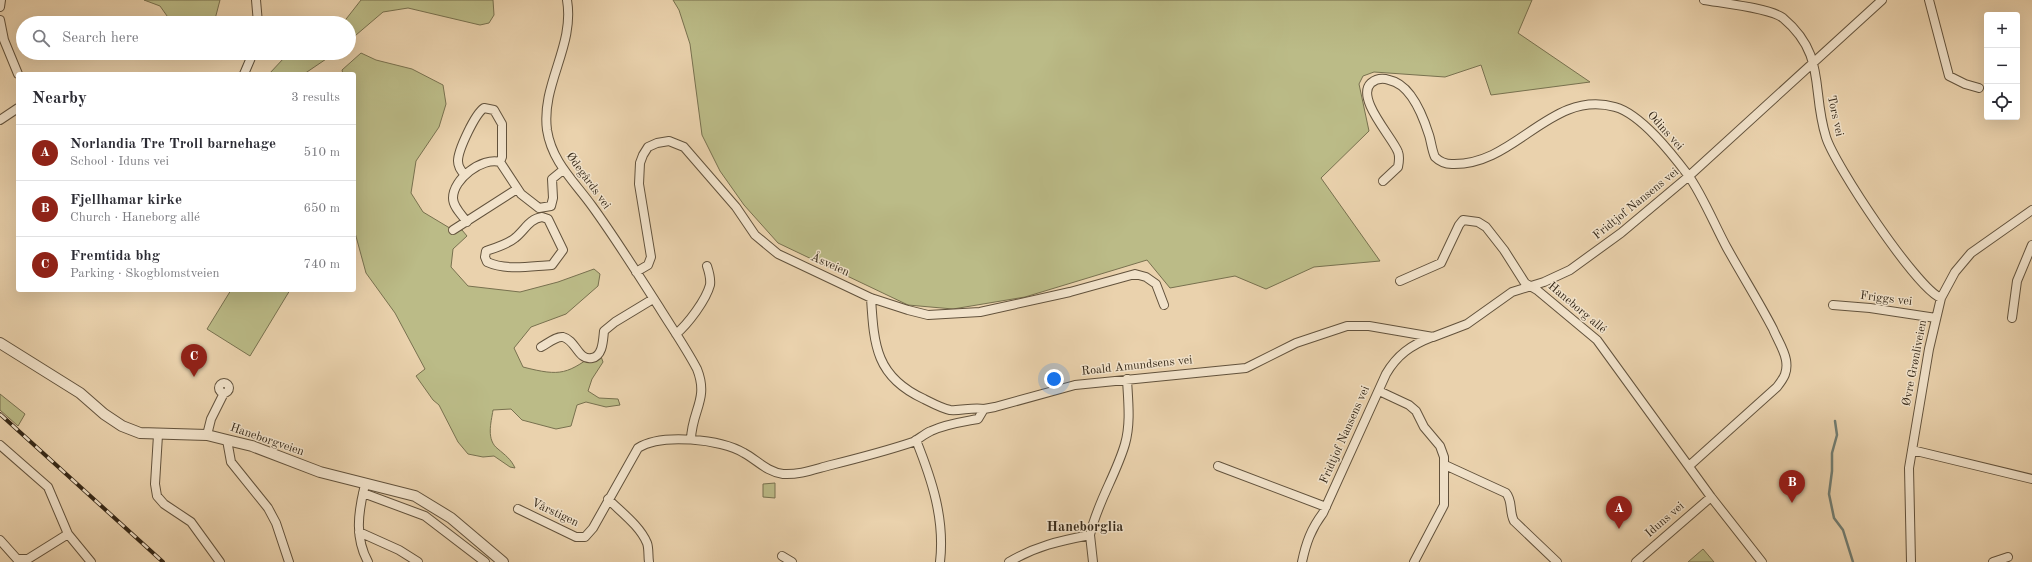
<!DOCTYPE html>
<html lang="en">
<head>
<meta charset="utf-8">
<style>
	:root { --surface:#fff; --page:#f7f7f7; --text:#2b2b33; --muted:#7c7c81; --line:#e1e1e2; --accent:#8f2418 }
	body { margin:0; font-family:"Old Standard TT",serif; background:var(--page); color:var(--text) }
	.controls { position:absolute; right:12px; top:12px; display:grid; overflow:hidden; border-radius:4px; box-shadow:0 4px 16px #0002 }
	.controls button { width:36px; height:36px; display:grid; place-items:center; padding:0; border:0; border-bottom:1px solid var(--line); background:var(--surface); color:var(--text); font:20px sans-serif }
	.you { position:absolute; left:1054px; top:379px; width:14px; height:14px; margin:-10px; border:3px solid #fff; border-radius:50%; background:#1a73e8; box-shadow:0 0 0 6px #1a73e833 }
	.badge { display:grid; place-items:center; width:26px; height:26px; border-radius:50%; background:var(--accent); color:#fff; font-size:13px; font-weight:700 }
	.pin { position:absolute; translate:-50% -33px; filter:drop-shadow(0 1px 2px #0008) }
	.pin::after { content:''; position:absolute; top:21px; width:14px; height:12px; background:inherit; clip-path:polygon(0 0,100% 0,50% 100%) }
	.list { margin:0; padding:0; list-style:none }
	h2 { display:flex; justify-content:space-between; align-items:center; height:52px; margin:0; padding:0 16px; font-size:17px }
	h2 small { font-size:13px; font-weight:400; color:var(--muted) }
	.list li { display:grid; grid-template-columns:26px 1fr auto; gap:12px; align-items:center; box-sizing:border-box; height:56px; padding:0 16px; border-top:1px solid var(--line) }
	.list b { display:block; font-size:15px; white-space:nowrap }
	.list p { margin:0; font-size:13px; white-space:nowrap; color:var(--muted) }
	.list em { font-size:13px; font-style:normal; color:var(--muted) }
	.icon { flex:none; width:22px; height:22px; fill:none; stroke:currentColor; stroke-width:2; stroke-linecap:round; stroke-linejoin:round }
	.map { position:relative; flex:none; width:2032px; height:562px; overflow:hidden }
	.search { position:absolute; background:var(--surface); box-shadow:0 4px 16px #0002; left:16px; top:16px; width:340px; height:44px; display:flex; align-items:center; gap:10px; box-sizing:border-box; padding:0 14px; border-radius:22px; color:var(--muted); font-size:15px }
	.panel { position:absolute; background:var(--surface); box-shadow:0 4px 16px #0002; left:16px; top:72px; width:340px; height:220px; border-radius:4px }
	.map>svg:first-child { display:block }
</style>
</head>
<body>
<div class="map">
<svg width="2032" height="562" viewBox="0 0 2032 562">
	<rect width="100%" height="100%" fill="#ead2ad"/>
	<filter id="stains"><feTurbulence type="fractalNoise" baseFrequency=".005" numOctaves="4"/><feColorMatrix values="0 0 0 0 .2 0 0 0 0 .09 0 0 0 0 .02 0 0 0 .5 -.17"/></filter>
	<radialGradient id="worn" r=".72"><stop offset=".6" stop-color="#630" stop-opacity="0"/><stop offset="1" stop-color="#630" stop-opacity=".3"/></radialGradient>
	<path fill="#bbbb87" stroke="#78714f" d="M144 0H220L214 23H172L160 6Z
		M361 0H493L494 15 489 23 480 25 408 8 383 12 349 41V23H343Z
		M673 0H1532L1518 33 1590 82 1491 95 1481 65 1445 77 1374 72 1363 76 1359 84 1369 131 1321 178 1380 261 1314 267 1266 289 1235 276 1170 288 1147 260 1025 297 953 309 908 305 778 243 744 205 720 171 702 135 690 44 679 10Z
		M295 53H335L304 74H269L284 58Z
		M361 53 376 60 412 69 443 85 446 104 439 127 416 161 411 193 423 212 453 230H462L467 236 453 249 451 267 468 286 520 292 558 282 594 269 600 274 598 286 566 314 531 327 514 348 523 367C562 377 567 374 599 351L603 362 592 379 588 391 599 398 618 399 620 405 606 407 586 402 577 405 571 426 556 429 522 420 511 409 493 410C491 423 486 440 498 449 505 455 511 459 515 468L510 467 494 456 483 457 468 454 458 442 439 405 433 400 416 376 425 369 395 313 366 273 354 229V74H343L342 70Z
		M231 290H290L250 356 207 329Z
		M0 394 25 414 18 426 0 410Z
		M775 483V498L763 497V484Z
		M1703 549 1714 562H1688Z"/>
	<g fill="none" stroke-linecap="round" stroke-linejoin="round">
		<path stroke="#707d73" stroke-width="2.5" d="M1835 421 1837 435 1832 453V471L1829 494 1834 518 1843 530 1853 562"/>
		<defs>
			<path id="minor" d="M256 0 258 23
				M567 0C575 46 541 84 547 130 552 162 574 181 592 206 616 239 637 273 659 307 672 328 686 348 697 369 709 399 692 410 691 439
				M1704 0C1721 3 1770 8 1783 18 1827 55 1811 90 1826 137 1834 164 1917 289 1941 298
				M1929 0 1949 76 1965 84 1979 88
				M0 7 1 0
				M0 20 4 40 18 74
				M244 74 253 53
				M0 120 18 108
				M465 175C461 171 458 167 458 161 458 150 475 114 484 108L494 110 502 124V157L500 162
				M1383 181 1398 167C1399 162 1400 157 1398 152 1393 138 1355 98 1371 83 1376 79 1383 78 1389 80 1411 84 1423 116 1429 135 1431 141 1432 151 1435 157 1439 161 1446 164 1452 164 1516 166 1550 89 1615 107 1641 114 1672 154 1688 175 1702 194 1715 226 1727 248 1742 275 1759 302 1773 329 1777 339 1784 349 1786 360 1788 372 1784 378 1777 387L1689 466
				M542 217 548 219 563 250 552 265C531 266 507 271 487 262L485 257 486 251C495 248 508 244 515 238 525 230 529 219 542 217Z
				M467 222C462 215 453 207 453 198 453 179 482 157 500 162L521 194 539 208 551 206 553 198 552 179 563 170
				M453 230 517 189
				M636 272 648 265 651 257 639 184 640 163 643 155 648 147 657 143 669 141 684 147 736 207 755 235 778 254 871 298 908 310 928 315 980 312 1070 292 1135 274 1146 277 1156 284 1164 305
				M1400 281 1441 263 1459 225 1463 220 1478 222 1486 227 1504 250 1525 283 1537 290 1597 340 1711 497 1762 562
				M871 298C874 346 876 377 924 399 932 403 941 408 950 410 961 411 972 407 984 409
				M1833 305 1870 308 1936 318
				M2012 318 2017 281 2032 245
				M676 334C688 324 706 300 710 285 711 278 709 272 707 266
				M541 347C547 344 556 336 563 337 576 340 578 361 592 358 603 356 603 340 604 331L615 322 653 299
				M219 388a5 5 0 1 1 10 0a5 5 0 1 1-10 0Z
				M1379 391 1409 405 1416 411 1424 427 1440 446 1444 457V505L1414 562
				M158 435 155 484 157 496 164 504 191 522 220 562
				M207 435 211 419 224 393
				M227 440 231 462 268 508 276 523 289 562
				M916 440C932 480 945 519 940 562
				M0 445 48 487 68 534 91 562
				M1912 450 2032 479
				M1445 465 1506 493C1513 501 1509 512 1514 521L1557 562
				M1218 466 1326 507
				M364 489C358 514 355 538 368 562
				M363 493 425 516 485 562
				M608 499C621 512 640 526 647 543 649 548 648 556 649 562
				M518 509 576 537H585L593 528 638 448C661 433 721 439 744 453 757 460 767 472 783 474 800 475 815 469 831 465 859 458 886 451 913 442 919 439 924 434 931 431 946 424 962 422 978 419L984 409 995 407 1075 385 1246 368 1296 343 1347 326H1369L1433 337 1467 324 1512 292 1544 282 1570 270 1621 233 1689 176 1882 0
				M359 532 399 550 418 562
				M1090 535 1093 562
				M0 540 17 559H28L68 534
				M782 556 792 562
				M1009 562C1036 546 1059 541 1090 535 1097 503 1116 475 1125 444 1131 423 1128 400 1127 379
				M1302 562C1306 543 1311 529 1323 513L1386 374C1397 355 1411 345 1432 337
				M1636 562 1711 497
				M1911 562 1909 468 1929 349 1941 298 1955 272 1971 253 2032 210
				M1993 562 2008 557"/>
			<path id="tertiary" d="M0 343 80 393 104 414 122 426 140 433 207 435 227 440 252 446 320 472 415 496 451 518 503 562"/>
		</defs>
		<use href="#minor" stroke="#62523c" stroke-width="10"/>
		<use href="#tertiary" stroke="#62523c" stroke-width="12"/>
		<use href="#minor" stroke="#f1e2ca" stroke-width="8"/>
		<use href="#tertiary" stroke="#f1e2ca" stroke-width="10"/>
		<defs>
			<path id="rail" d="M0 414 163 562"/>
		</defs>
		<use href="#rail" stroke="#342717" stroke-width="4"/>
		<use href="#rail" stroke="#f1e2ca" stroke-width="2.5" stroke-dasharray="8" stroke-linecap="butt"/>
	</g>
	<g text-anchor="middle" dominant-baseline="central" stroke-width="3" stroke-linejoin="round" paint-order="stroke">
		<g font-size="12" fill="#342717" stroke="#f1e2ca">
			<text transform="translate(1835 116) rotate(78)">Tors vei</text>
			<text transform="translate(1665 131) rotate(48)">Odins vei</text>
			<text transform="translate(588 181) rotate(54)">Ødegårds vei</text>
			<text transform="translate(1636 204) rotate(-39)">Fridtjof Nansens vei</text>
			<text transform="translate(830 265) rotate(24)">Åsveien</text>
			<text transform="translate(1886 299) rotate(7)">Friggs vei</text>
			<text transform="translate(1577 308) rotate(40)">Haneborg allé</text>
			<text transform="translate(1915 363) rotate(-79)">Øvre Grønliveien</text>
			<text transform="translate(1137 366) rotate(-6)">Roald Amundsens vei</text>
			<text transform="translate(1345 435) rotate(-66)">Fridtjof Nansens vei</text>
			<text transform="translate(267 440) rotate(19)">Haneborgveien</text>
			<text transform="translate(555 513) rotate(25)">Vårstigen</text>
			<text transform="translate(1665 520) rotate(-41)">Iduns vei</text>
		</g>
		<g font-size="14" font-weight="bold" fill="#342717" stroke="#f1e2ca">
			<text x="1085" y="527">Haneborglia</text>
		</g>
	</g>
	<rect width="100%" height="100%" filter="url(#stains)"/>
	<rect width="100%" height="100%" fill="url(#worn)"/>
</svg>
<div class="controls">
<button>+</button>
<button>−</button>
<button><svg class="icon" aria-label="locate" viewBox="0 0 24 24"><circle cx="12" cy="12" r="6"/><path d="M12 2v4M12 18v4M2 12h4M18 12h4"/></svg></button>
</div>
<div class="you"></div>
<div class="pin badge" style="left:1619px;top:529px">A</div>
<div class="pin badge" style="left:1792px;top:503px">B</div>
<div class="pin badge" style="left:194px;top:377px">C</div>
<div class="search"><svg class="icon" aria-label="search" viewBox="0 0 24 24"><circle cx="10" cy="10" r="6"/><path d="M15 15l6 6"/></svg>Search here</div>
<section class="panel">
<h2>Nearby<small>3 results</small></h2>
<ul class="list">
<li><span class="badge">A</span><div><b>Norlandia Tre Troll barnehage</b><p>School · Iduns vei</p></div><em>510 m</em></li>
<li><span class="badge">B</span><div><b>Fjellhamar kirke</b><p>Church · Haneborg allé</p></div><em>650 m</em></li>
<li><span class="badge">C</span><div><b>Fremtida bhg</b><p>Parking · Skogblomstveien</p></div><em>740 m</em></li>
</ul>
</section>
</div>
</body>
</html>
